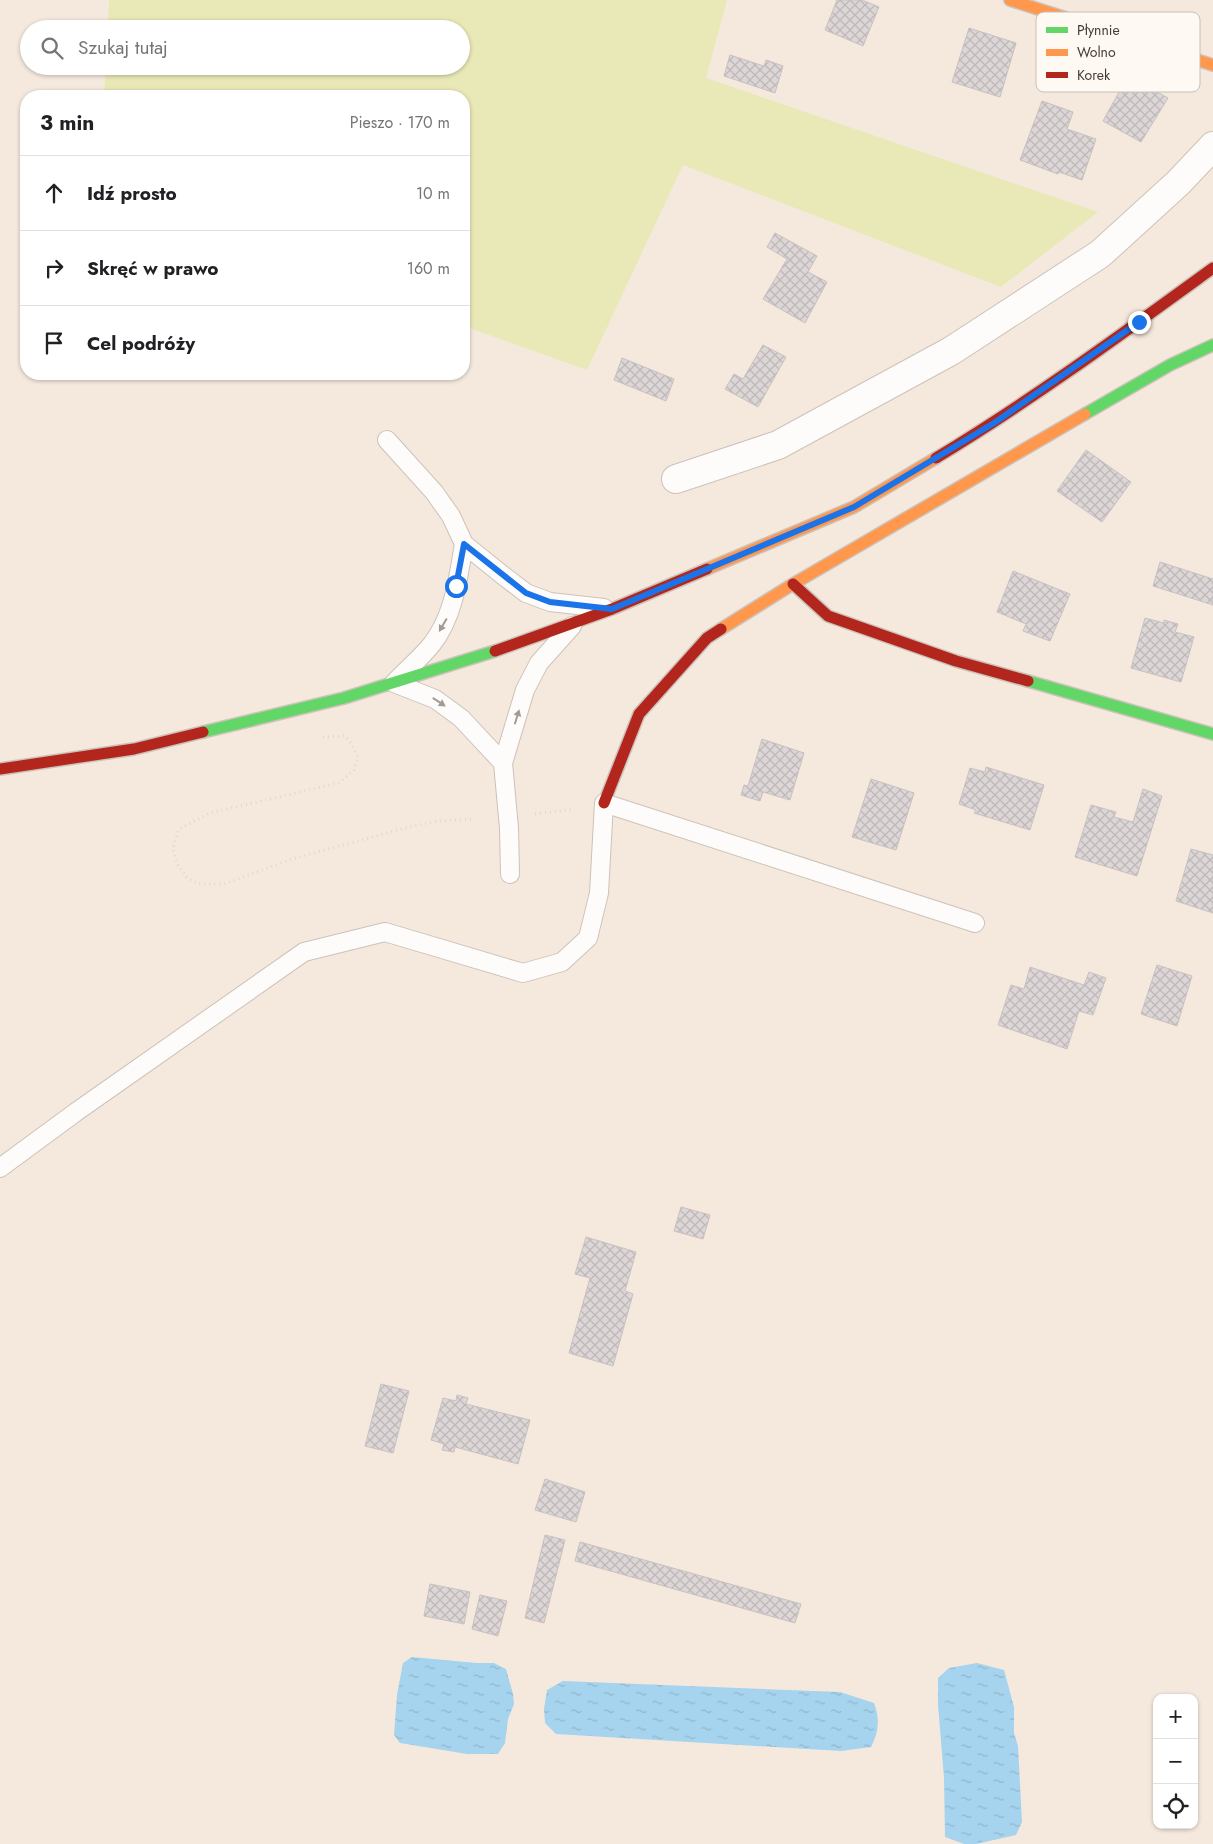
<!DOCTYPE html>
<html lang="pl">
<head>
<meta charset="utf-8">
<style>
	:root { --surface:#fff; --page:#f6f6f6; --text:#202124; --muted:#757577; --line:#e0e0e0 }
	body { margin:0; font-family:Jost,sans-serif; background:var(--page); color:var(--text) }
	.controls { position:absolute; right:15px; bottom:15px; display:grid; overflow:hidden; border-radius:10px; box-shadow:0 1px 4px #0004 }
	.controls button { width:45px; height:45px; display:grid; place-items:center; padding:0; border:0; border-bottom:1px solid var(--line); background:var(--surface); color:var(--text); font:25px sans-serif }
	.stop { position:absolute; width:15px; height:15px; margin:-11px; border:4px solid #1a73e8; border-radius:50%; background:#fff }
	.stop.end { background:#1a73e8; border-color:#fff; box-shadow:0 1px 5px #0008 }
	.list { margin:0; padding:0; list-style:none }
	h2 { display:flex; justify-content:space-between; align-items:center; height:65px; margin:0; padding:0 20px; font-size:21px }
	h2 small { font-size:16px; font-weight:400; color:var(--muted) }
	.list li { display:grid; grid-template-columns:32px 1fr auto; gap:15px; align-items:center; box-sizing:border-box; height:75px; padding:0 20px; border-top:1px solid var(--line) }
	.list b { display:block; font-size:19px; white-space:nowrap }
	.list em { font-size:16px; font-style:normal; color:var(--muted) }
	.icon { flex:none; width:28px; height:28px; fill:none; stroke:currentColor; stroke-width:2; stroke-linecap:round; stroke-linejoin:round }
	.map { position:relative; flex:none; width:1213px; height:1844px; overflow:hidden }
	.search { position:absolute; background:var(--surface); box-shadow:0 1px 4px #0004; left:20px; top:20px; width:450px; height:55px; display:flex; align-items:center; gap:12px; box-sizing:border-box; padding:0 18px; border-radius:28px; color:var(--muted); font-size:19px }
	.panel { position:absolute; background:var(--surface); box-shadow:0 1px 4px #0004; left:20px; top:90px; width:450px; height:290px; border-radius:20px }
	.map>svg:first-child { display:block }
</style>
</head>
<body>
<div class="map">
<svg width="1213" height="1844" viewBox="0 0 1213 1844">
	<defs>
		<pattern id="water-ripples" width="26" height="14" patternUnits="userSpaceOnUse" patternTransform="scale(1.25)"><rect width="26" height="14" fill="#a6d3ee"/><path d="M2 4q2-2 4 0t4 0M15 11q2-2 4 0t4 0" fill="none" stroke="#90b6cc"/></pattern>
		<pattern id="building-cross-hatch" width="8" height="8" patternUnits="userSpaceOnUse" patternTransform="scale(1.25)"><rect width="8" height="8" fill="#ddd6d7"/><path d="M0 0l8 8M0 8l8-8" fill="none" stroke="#bfb8b9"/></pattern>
	</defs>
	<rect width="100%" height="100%" fill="#f5e9de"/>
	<path fill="#e9e8b7" d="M109 0H727L706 78 1098 212 1001 287 683 165 587 370 464 326V96H104L106 66H461V29H108Z"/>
	<path fill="url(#water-ripples)" d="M412 1657 477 1663H494L506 1669 513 1694 514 1704 508 1719 505 1743 498 1754H467L400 1743 394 1735 397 1695 403 1663Z
		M977 1663 1004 1670 1014 1707V1733L1018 1746 1022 1822 1016 1835 976 1844H964L945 1837 944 1778 938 1705V1678L949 1668Z
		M563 1681 840 1692 874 1703C880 1718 879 1732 871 1747L841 1751 556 1734 545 1723 544 1709 547 1690Z"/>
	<path fill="url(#building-cross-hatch)" stroke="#c8c0c1" d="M837 0H862L879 7 863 46 825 30Z
		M969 28 1016 43 1000 97 952 82Z
		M730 55 764 66 766 60 783 66 775 93 724 76Z
		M1128 76 1168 98 1141 142 1103 121Z
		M1042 101 1073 112 1067 129 1096 139 1082 180 1059 172 1058 174 1020 160Z
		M775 233 817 256 808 272 827 282 805 323 763 299 787 259 767 247Z
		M763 345 786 357 758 407 725 389 734 374 743 379Z
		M622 358 674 379 666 401 614 380Z
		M1086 450 1131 482 1102 522 1057 491Z
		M1160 562 1213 579V605L1153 586Z
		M1013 571 1070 594 1050 641 1023 631 1026 624 997 612Z
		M1145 618 1164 623V620L1178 624 1175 632 1194 637 1181 682 1131 668Z
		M762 739 804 753 790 800 763 792 760 801 741 795 744 785 748 786Z
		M986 767 1044 785 1030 830 974 813 976 810 959 804 970 768 985 772Z
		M871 779 914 793 896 850 852 837Z
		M1143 789 1162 796 1137 876 1075 857 1091 805 1116 812 1114 817 1133 822Z
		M1191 849 1213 855V913L1176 901Z
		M1157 965 1192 976 1177 1026 1141 1014Z
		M1030 967 1084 985 1089 972 1106 978 1093 1015 1079 1011 1067 1049 998 1025 1011 985 1024 989Z
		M681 1207 710 1215 703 1239 674 1231Z
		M586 1237 636 1252 625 1291 633 1294 613 1366 569 1353 590 1278 575 1274Z
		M381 1384 409 1391 393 1453 365 1446Z
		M457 1395 468 1398 466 1404 530 1420 518 1464 455 1447 454 1452 442 1450 444 1444 431 1440 443 1398 456 1401Z
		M545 1479 585 1492 576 1522 535 1510Z
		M545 1535 565 1540 544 1623 525 1618Z
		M580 1542 801 1604 795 1623 575 1561Z
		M430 1584 470 1592 464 1624 424 1616Z
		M480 1595 507 1601 498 1636 472 1629Z"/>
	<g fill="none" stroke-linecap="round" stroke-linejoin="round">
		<defs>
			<path id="lane" d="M387 440 434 492 451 516 464 544 505 577 526 593 550 602 604 608
				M464 544C458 578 454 616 432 644 421 658 406 670 394 683L435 699 461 718 503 763
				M510 874 509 828 503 763 525 690 539 663 572 626
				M0 1168 76 1112 304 952 385 932 523 973 562 962 588 938 599 893 604 803 975 923"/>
			<path id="street" d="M676 479 778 445 951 351 1100 254 1178 183 1213 146"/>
			<path id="fast" d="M1085 414 1170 365 1213 345
				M1028 681 1213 734
				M203 732 344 698 495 651"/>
			<path id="slow" d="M1010 0 1213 65
				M707 569 854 507 936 458
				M721 629 793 584 1085 414"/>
			<path id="jam" d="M936 458C1032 400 1122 334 1213 268
				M793 584 828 616 956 661 1028 681
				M495 651 612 609 707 569
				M0 769 134 749 203 732
				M604 803 639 714 707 638 721 629"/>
		</defs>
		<use href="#lane" stroke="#cdc2b9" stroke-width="20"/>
		<use href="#street" stroke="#cdc2b9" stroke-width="30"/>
		<use href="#fast" stroke="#cdc2b9" stroke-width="14"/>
		<use href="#slow" stroke="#cdc2b9" stroke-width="14"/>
		<use href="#jam" stroke="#cdc2b9" stroke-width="14"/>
		<path stroke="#dcd8d5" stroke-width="3" stroke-dasharray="1 4" stroke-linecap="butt" d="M323 737 345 736 351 743 358 757 354 770 339 783 210 813 179 829 173 848 177 864 187 878 199 884H224L292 859 409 827 438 821 475 819
			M535 814 574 809"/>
		<use href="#lane" stroke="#fefcfa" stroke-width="18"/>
		<use href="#street" stroke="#fefcfa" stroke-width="28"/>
		<use href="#fast" stroke="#63d668" stroke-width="11"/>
		<use href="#slow" stroke="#ff974d" stroke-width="11"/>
		<use href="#jam" stroke="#b3261e" stroke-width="11"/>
	</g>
	<defs><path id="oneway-solid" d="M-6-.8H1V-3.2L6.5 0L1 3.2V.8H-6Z" transform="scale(1.25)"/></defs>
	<g fill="#a29b95">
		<use href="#oneway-solid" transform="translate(443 625) rotate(120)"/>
		<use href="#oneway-solid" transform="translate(439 702) rotate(33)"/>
		<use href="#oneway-solid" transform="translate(517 717) rotate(-73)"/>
	</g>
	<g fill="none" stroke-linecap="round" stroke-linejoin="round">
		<path stroke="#1a73e8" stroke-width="6" d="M456 586 464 544 526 593 550 602 612 609 854 507 994 423 1139 322"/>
	</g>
	<rect x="1036" y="12" width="164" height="80" rx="8" fill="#fef9f3" stroke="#c6c0b8" stroke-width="1"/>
	<rect x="1046" y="27" width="22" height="6" fill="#63d668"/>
	<rect x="1046" y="49" width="22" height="7" fill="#ff974d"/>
	<rect x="1046" y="72" width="22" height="6" fill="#b3261e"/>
	<g font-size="14" fill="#453a30">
		<text x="1077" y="35">Płynnie</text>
		<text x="1077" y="57">Wolno</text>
		<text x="1077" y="80">Korek</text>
	</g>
</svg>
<div class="controls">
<button>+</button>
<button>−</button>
<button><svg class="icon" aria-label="locate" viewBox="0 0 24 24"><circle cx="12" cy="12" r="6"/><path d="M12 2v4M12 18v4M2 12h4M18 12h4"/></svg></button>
</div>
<div class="stop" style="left:456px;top:586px"></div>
<div class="stop end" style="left:1139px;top:322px"></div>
<div class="search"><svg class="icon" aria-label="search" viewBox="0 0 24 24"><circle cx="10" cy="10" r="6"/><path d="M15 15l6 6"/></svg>Szukaj tutaj</div>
<section class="panel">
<h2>3 min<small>Pieszo · 170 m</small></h2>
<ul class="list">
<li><svg class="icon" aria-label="ahead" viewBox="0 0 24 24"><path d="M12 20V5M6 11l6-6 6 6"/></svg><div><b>Idź prosto</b></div><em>10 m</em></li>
<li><svg class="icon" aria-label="right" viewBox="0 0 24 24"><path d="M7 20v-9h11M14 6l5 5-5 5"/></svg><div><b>Skręć w prawo</b></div><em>160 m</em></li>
<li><svg class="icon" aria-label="arrive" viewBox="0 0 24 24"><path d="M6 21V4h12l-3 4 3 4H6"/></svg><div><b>Cel podróży</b></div></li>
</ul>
</section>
</div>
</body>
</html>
